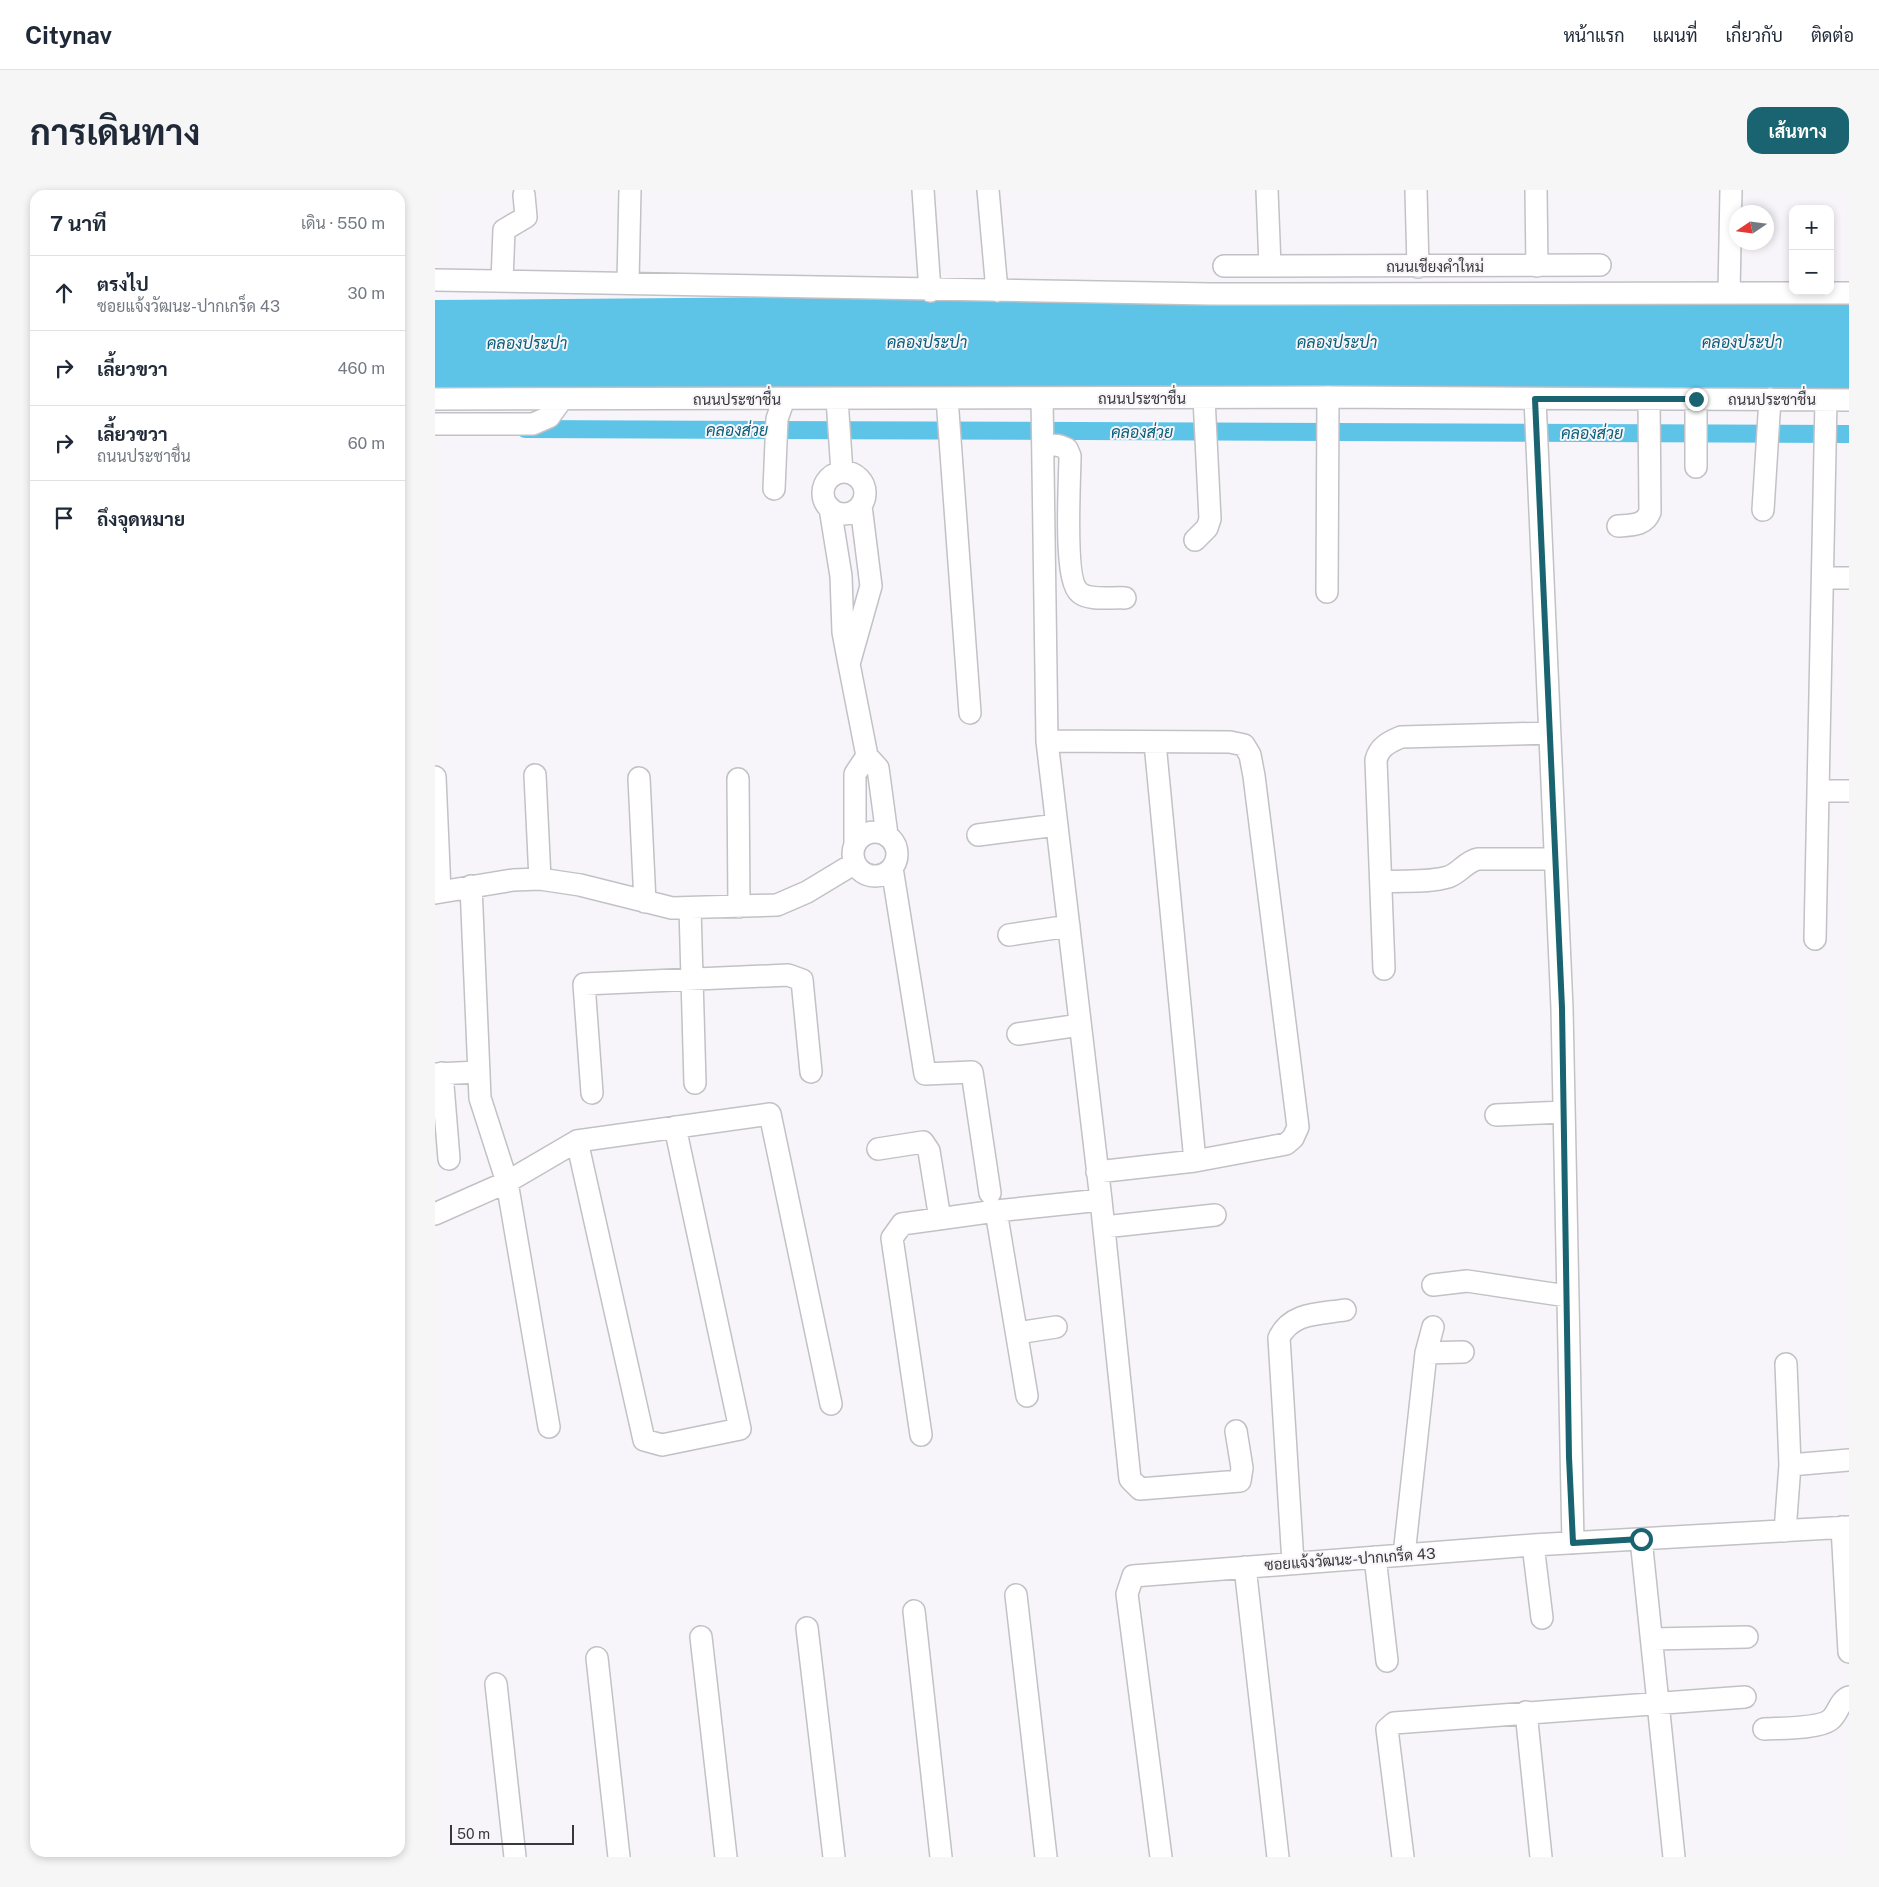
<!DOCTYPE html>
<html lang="th">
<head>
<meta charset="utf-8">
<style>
	:root { --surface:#fff; --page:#f6f6f7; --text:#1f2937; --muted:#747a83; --line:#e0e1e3; --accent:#196470 }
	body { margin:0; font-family:"Public Sans",Sarabun,sans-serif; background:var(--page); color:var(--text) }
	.controls { position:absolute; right:15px; top:15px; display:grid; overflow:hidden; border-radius:10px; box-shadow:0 2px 8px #0003 }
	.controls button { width:45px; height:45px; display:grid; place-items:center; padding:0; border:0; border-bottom:1px solid var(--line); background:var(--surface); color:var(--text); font:25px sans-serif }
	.compass { position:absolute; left:1294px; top:15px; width:45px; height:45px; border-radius:50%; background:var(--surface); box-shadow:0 2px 8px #0003; rotate:257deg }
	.scale { position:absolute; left:15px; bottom:12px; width:124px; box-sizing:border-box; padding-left:5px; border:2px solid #383739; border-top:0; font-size:14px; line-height:18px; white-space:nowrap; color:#383739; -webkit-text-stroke:4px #f7f5fa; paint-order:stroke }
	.stop { position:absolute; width:15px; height:15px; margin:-11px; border:4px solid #196470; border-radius:50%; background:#fff }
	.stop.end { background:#196470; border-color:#fff; box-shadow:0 1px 5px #0008 }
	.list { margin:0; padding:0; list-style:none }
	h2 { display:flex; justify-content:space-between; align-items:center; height:65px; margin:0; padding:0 20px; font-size:21px }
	h2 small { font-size:16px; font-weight:400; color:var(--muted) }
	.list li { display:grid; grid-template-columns:32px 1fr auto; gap:15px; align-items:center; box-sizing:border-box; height:75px; padding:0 20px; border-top:1px solid var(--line) }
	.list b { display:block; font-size:19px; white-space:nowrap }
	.list p { margin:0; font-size:16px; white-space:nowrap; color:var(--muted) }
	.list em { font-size:16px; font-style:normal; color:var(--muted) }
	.icon { flex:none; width:28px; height:28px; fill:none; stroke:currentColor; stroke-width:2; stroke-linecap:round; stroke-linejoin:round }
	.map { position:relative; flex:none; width:1414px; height:1667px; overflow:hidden; border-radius:15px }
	header { display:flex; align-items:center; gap:30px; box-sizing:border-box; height:70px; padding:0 25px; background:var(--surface); border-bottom:1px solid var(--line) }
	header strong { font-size:24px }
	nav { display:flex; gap:28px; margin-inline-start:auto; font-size:18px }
	.intro { display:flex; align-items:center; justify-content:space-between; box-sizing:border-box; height:120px; padding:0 30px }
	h1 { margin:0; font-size:35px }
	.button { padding:12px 22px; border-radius:15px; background:var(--accent); color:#fff; font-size:18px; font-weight:700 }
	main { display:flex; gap:30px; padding:0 30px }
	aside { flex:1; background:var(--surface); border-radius:15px; box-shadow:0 2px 8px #0003 }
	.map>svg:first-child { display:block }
</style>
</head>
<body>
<header>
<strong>Citynav</strong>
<nav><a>หน้าแรก</a><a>แผนที่</a><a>เกี่ยวกับ</a><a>ติดต่อ</a></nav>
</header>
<div class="intro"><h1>การเดินทาง</h1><a class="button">เส้นทาง</a></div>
<main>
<aside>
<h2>7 นาที<small>เดิน · 550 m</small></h2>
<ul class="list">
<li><svg class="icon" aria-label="ahead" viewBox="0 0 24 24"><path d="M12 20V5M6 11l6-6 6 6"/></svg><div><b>ตรงไป</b><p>ซอยแจ้งวัฒนะ-ปากเกร็ด 43</p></div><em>30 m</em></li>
<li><svg class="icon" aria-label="right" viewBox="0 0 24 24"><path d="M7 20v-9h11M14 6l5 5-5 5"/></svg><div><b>เลี้ยวขวา</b></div><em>460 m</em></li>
<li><svg class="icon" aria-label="right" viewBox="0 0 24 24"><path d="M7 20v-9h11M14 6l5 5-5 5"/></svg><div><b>เลี้ยวขวา</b><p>ถนนประชาชื่น</p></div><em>60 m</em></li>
<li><svg class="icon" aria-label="arrive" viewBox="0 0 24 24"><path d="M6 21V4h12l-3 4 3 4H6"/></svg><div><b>ถึงจุดหมาย</b></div></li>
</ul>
</aside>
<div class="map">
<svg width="1414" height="1667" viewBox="0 0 1414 1667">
	<rect width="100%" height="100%" fill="#f7f5fa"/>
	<path fill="#5dc4e8" d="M493 106 1414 112V198L0 199V110Z"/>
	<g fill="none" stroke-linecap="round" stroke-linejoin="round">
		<path stroke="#5dc4e8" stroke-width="18" d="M90 239 1414 244"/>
		<defs>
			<path id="minor" d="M488 0 495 101
				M553 0 562 101
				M832 0 835 76
				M981 0 983 77
				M1101 0 1102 76
				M789 76 1165 75
				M0 90 776 104 1414 103
				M67 91 69 40 91 27 89 5
				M193 92 195 0
				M1294 103 1296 0
				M512 208 535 523
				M607 208 612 551 666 1010 695 1289 705 1299 805 1291 807 1278 801 1241
				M0 209 893 207 1414 210
				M402 209 407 282
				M1100 209 1127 818 1138 1353
				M1261 209V277
				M0 234H98L114 227 127 209
				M608 260C616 253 623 254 632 259L635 266C635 289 628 391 645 403 655 411 678 407 690 408
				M388 303a21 21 0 1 1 42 0a21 21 0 1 1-42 0Z
				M339 299 342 229 349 209
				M395 318 406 386 408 442 414 474 436 396 426 316
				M1328 320 1335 209
				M1183 336C1196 335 1210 336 1215 322L1214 209
				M760 350 772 338 775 329 769 208
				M1388 388H1414
				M892 402 893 207
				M414 474 432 566 443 578 452 645
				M612 551 795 552 809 555 815 565 819 586 863 937 858 948 851 954 760 971 662 982
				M720 553 760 971
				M100 585 105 689
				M0 587 5 702
				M204 588 210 712
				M303 589 304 717
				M1383 601H1414
				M418 664a22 22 0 1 1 44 0a22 22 0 1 1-44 0Z
				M543 645 622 635
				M420 655V584L432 566
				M457 678 490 884 537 882 555 1003
				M946 692C968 690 993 693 1013 687 1025 683 1030 672 1043 669H1120
				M36 696 45 908 72 992 114 1237
				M0 703 78 690 105 689 145 695 237 718 342 715 372 702 420 673
				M255 718 260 893
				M574 745 634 736
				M1380 749 1391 210
				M949 779 941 570C944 557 954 552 966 547L1114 543
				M583 844 645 835
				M7 883 14 969
				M0 884 44 882
				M157 903 149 794 353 785 367 790 376 882
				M1061 925 1129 922
				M142 951 209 1250 227 1255 305 1239 240 937
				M443 959 488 952 494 961 505 1029
				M561 1021 592 1206
				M0 1024 72 992 142 951 335 924 396 1214
				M669 1037 780 1025
				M998 1095 1032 1091 1132 1106
				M582 1143 621 1137
				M991 1163 1028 1162
				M1351 1174 1355 1275
				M486 1245 457 1048 467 1034 561 1021 666 1010
				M1407 1337 1414 1462
				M1350 1341 1355 1275 1414 1270
				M1206 1349 1239 1667
				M1098 1355 1107 1428
				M969 1365 991 1163 998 1137
				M940 1367 952 1471
				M858 1373 844 1148C856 1122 885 1124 910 1120
				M810 1377 843 1667
				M581 1405 611 1667
				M479 1421 506 1667
				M372 1438 399 1667
				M266 1447 291 1667
				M1217 1449 1312 1447
				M162 1468 184 1667
				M61 1494 80 1667
				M1091 1522 1106 1667
				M1329 1539C1344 1538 1383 1539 1395 1530 1403 1524 1404 1511 1414 1507
				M726 1667 692 1404 698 1386 1098 1355 1414 1337
				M968 1667 952 1539 959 1533 1310 1507"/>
		</defs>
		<use href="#minor" stroke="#c2c1c6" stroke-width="24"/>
		<use href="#minor" stroke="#fff" stroke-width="21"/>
	</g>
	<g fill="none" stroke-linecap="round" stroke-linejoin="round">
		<path stroke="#196470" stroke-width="6" d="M1206 1349 1138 1353 1134 1267 1127 818 1100 209H1261"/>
	</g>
	<g text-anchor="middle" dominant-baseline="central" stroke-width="4" stroke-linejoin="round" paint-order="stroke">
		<g font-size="15" fill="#383739" stroke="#f7f5fa">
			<text x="1000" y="76">ถนนเชียงคำใหม่</text>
			<text x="707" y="208">ถนนประชาชื่น</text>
			<text x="302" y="209">ถนนประชาชื่น</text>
			<text x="1337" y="209">ถนนประชาชื่น</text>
			<text transform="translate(915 1369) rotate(-4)">ซอยแจ้งวัฒนะ-ปากเกร็ด 43</text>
		</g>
		<g font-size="16" font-style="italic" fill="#0b617a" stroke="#f7f5fa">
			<text x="492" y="152">คลองประปา</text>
			<text x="902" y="152">คลองประปา</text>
			<text x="1307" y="152">คลองประปา</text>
			<text x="92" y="153">คลองประปา</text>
			<text x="302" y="240">คลองส่วย</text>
			<text x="707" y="242">คลองส่วย</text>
			<text x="1157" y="243">คลองส่วย</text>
		</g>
	</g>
</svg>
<div class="controls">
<button>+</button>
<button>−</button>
</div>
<svg class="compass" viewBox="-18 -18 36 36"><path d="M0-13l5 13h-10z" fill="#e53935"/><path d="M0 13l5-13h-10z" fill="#747a83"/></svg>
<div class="scale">50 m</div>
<div class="stop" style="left:1206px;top:1349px"></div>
<div class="stop end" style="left:1261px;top:209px"></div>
</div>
</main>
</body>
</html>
